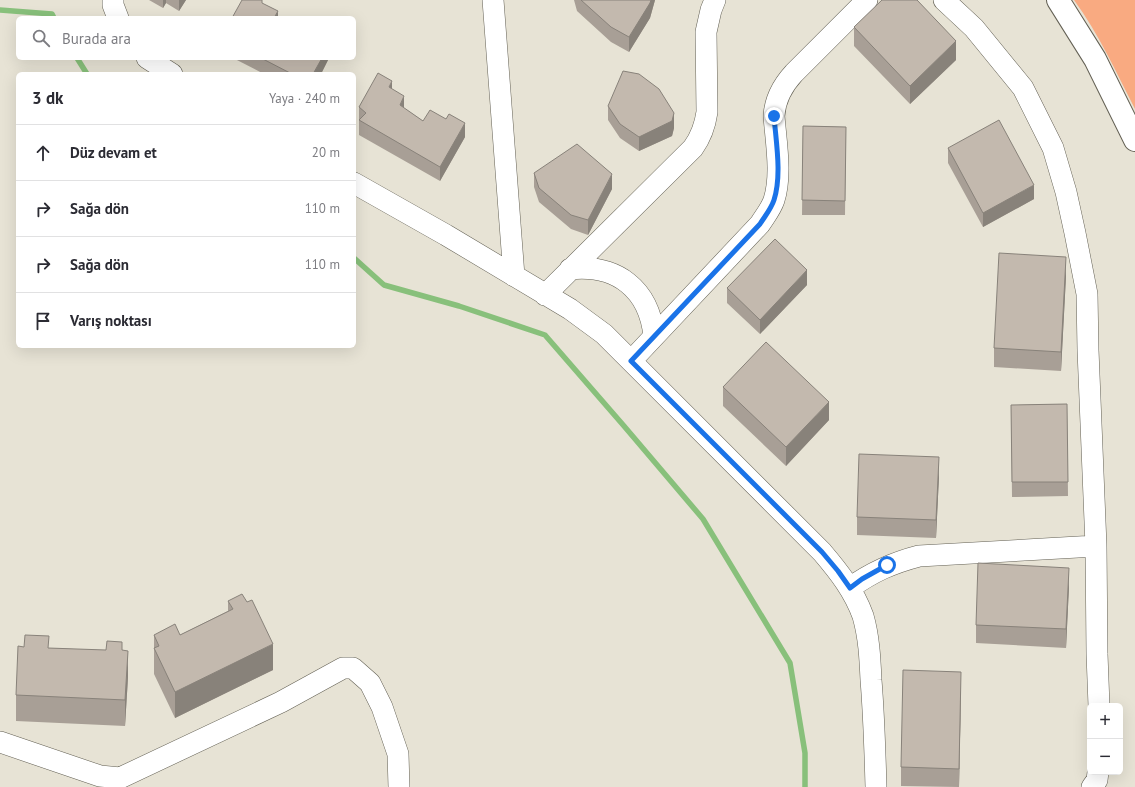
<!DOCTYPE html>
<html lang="tr">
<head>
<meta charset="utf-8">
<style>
	:root { --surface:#fff; --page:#f7f7f7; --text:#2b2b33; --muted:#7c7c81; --line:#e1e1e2 }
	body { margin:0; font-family:"PT Sans",sans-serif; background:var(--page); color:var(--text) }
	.controls { position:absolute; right:12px; bottom:12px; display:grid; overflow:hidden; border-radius:6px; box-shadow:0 4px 16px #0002 }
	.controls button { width:36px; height:36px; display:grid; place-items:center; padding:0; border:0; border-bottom:1px solid var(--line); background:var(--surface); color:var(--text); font:20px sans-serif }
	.stop { position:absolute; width:12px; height:12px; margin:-9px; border:3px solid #1a73e8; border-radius:50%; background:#fff }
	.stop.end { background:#1a73e8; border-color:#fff; box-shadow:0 1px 4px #0008 }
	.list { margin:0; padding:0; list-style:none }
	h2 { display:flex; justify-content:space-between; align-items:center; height:52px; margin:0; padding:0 16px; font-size:17px }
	h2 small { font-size:13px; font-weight:400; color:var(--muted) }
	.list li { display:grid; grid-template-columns:26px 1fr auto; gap:12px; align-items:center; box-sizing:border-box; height:56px; padding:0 16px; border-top:1px solid var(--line) }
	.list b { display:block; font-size:15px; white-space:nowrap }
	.list em { font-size:13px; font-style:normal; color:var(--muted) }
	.icon { flex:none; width:22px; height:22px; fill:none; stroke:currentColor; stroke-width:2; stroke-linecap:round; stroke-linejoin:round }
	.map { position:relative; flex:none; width:1135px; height:787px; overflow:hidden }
	.search { position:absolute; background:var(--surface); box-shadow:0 4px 16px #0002; left:16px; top:16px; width:340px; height:44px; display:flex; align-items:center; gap:10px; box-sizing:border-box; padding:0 14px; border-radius:6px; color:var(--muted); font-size:15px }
	.panel { position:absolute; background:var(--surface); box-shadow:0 4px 16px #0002; left:16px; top:72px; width:340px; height:276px; border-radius:6px }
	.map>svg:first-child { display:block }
</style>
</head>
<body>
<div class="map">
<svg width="1135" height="787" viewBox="0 0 1135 787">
	<rect width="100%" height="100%" fill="#e7e3d5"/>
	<path fill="#f9aa81" d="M1074 0H1135V109C1116 72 1099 34 1074 0Z"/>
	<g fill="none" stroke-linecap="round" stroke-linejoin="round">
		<path stroke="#88c07b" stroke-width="5.5" d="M0 10 52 14 54 18
			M77 58 87 74
			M354 258 384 285 459 306 545 335 624 426 703 519 790 663 805 753V787"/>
		<defs>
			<path id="minor" d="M113 0V5L118 18
				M493 0 514 276
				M944 0 974 28 1023 88 1053 148 1066 192 1075 233 1087 294 1088 350 1096 546 1097 654 1099 706
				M147 58 172 74
				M354 183 446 235 570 309 604 334 822 552C839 572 854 591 863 616 869 637 870 658 871 680 874 716 875 751 876 787
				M570 269C617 264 649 289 654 336
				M545 295 693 148C701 137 705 126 707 112L706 32 711 10 715 0
				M631 361 760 224C765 216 771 209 774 200 782 175 776 142 774 116 775 99 782 86 794 73L867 0
				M850 588C872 572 892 563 919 556L1096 546
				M0 742 100 776 120 778 281 702 343 668H353L370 683 382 707 398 754 399 787
				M1092 787 1097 780 1098 772"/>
			<path id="highway" d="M1058 0 1095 59 1135 140"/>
		</defs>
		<use href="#minor" stroke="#636054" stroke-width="22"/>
		<use href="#highway" stroke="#636054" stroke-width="24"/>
		<use href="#minor" stroke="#fff" stroke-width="21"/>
		<use href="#highway" stroke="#fff" stroke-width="22"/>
	</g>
	<path fill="#a89f96" d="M149 0H186L179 11 166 3 163 8Z
		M574 0H655L650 18 629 52 611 42 577 11Z
		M854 27 956 60 910 104 854 46Z
		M233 58H329L321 74H264Z
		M392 89 404 108 423 121 465 137 440 181 359 135V107Z
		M608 106 674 128 672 136 639 151 620 138 608 120Z
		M803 126 846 127 845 215H802Z
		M948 148 1034 199 983 227 948 163Z
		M534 173 612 189 588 235 571 229 539 202 534 187Z
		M1066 276 1061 371 994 367V348Z
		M807 285 760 334 727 303V288Z
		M723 387 829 420 786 466 723 406Z
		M1067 404 1068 496 1012 497 1011 405Z
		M939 476 936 538 857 535V517Z
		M1069 586 1066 648 976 643V625Z
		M228 601 273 670 175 718 154 674V635H180L228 611Z
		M49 648 122 651 128 677 125 726 16 721V695Z
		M961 691 959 787 901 786V767Z"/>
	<path fill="#88827a" d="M163 0H166V3L163 8Z
		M179 0H186L179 11Z
		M651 0H655L650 18 629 52V37Z
		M278 11V18H274Z
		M956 41V60L910 104V86Z
		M322 58H329L321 74H313Z
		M392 81V95L389 87Z
		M404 96V110L400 105Z
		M674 113V128L672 136 639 151V137Z
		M465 123V137L440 181V167Z
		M612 174V189L588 235V220Z
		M1034 185V199L983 227V213Z
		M1066 257V276L1061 371V352Z
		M807 270V285L760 334V320Z
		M829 402V420L786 466V447Z
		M939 457V476L936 538V520Z
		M1069 568V586L1066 648V629Z
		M273 644V670L175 718V692Z
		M128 651V677L125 726V700Z
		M961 672V691L959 787V769Z"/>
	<path fill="#c3b9ae" stroke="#88827a" d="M242 0H262V3L278 11 274 18H232Z
		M581 0H651L650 3 629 37 611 27Z
		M882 0H917L956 41 910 86 854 27Z
		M261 58H322L313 74H292Z
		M623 71 639 74 659 89 674 113 672 121 639 137 620 124 608 106Z
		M378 73 392 81 389 87 404 96 400 105 423 121 430 110 446 119 449 114 465 123 440 167 359 120 366 113 359 107Z
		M999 120 1034 185 983 213 948 148Z
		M803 126 846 127 845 201 802 200Z
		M577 144 612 174 588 220 571 215 539 188 534 173Z
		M775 239 807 270 760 320 727 288Z
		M999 253 1066 257 1061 352 994 348Z
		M766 342 829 402 786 447 723 387Z
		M1067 404 1068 482H1012L1011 405Z
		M859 454 939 457 936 520 857 517Z
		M978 563 1069 568 1066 629 976 625Z
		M242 594 247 602 252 600 273 644 175 692 154 648 159 646 154 635 175 624 180 635 233 609 228 601Z
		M25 635 49 636 48 648 106 650 107 641 122 642V650L128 651 125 700 16 695 18 646 24 647Z
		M903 670 961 672 959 769 901 767Z"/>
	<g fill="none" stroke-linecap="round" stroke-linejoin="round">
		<path stroke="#1a73e8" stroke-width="5" d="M774 116C776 142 782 175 774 200 771 209 765 216 760 224L631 361 822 552 838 571 850 588 862 579 887 565"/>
	</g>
</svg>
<div class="controls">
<button>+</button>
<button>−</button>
</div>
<div class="stop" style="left:887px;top:565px"></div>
<div class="stop end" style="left:774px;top:116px"></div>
<div class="search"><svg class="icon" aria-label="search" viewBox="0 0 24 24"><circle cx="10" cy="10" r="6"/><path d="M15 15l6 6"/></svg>Burada ara</div>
<section class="panel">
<h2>3 dk<small>Yaya · 240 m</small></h2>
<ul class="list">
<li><svg class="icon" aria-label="ahead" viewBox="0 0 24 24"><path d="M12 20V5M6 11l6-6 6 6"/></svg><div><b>Düz devam et</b></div><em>20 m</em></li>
<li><svg class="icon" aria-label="right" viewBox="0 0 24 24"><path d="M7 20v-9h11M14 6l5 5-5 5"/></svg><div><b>Sağa dön</b></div><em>110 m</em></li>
<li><svg class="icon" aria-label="right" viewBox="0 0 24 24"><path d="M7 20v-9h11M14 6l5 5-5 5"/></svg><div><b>Sağa dön</b></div><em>110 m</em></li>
<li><svg class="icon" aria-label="arrive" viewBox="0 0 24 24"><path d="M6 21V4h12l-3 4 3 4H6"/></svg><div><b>Varış noktası</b></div></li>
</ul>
</section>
</div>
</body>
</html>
